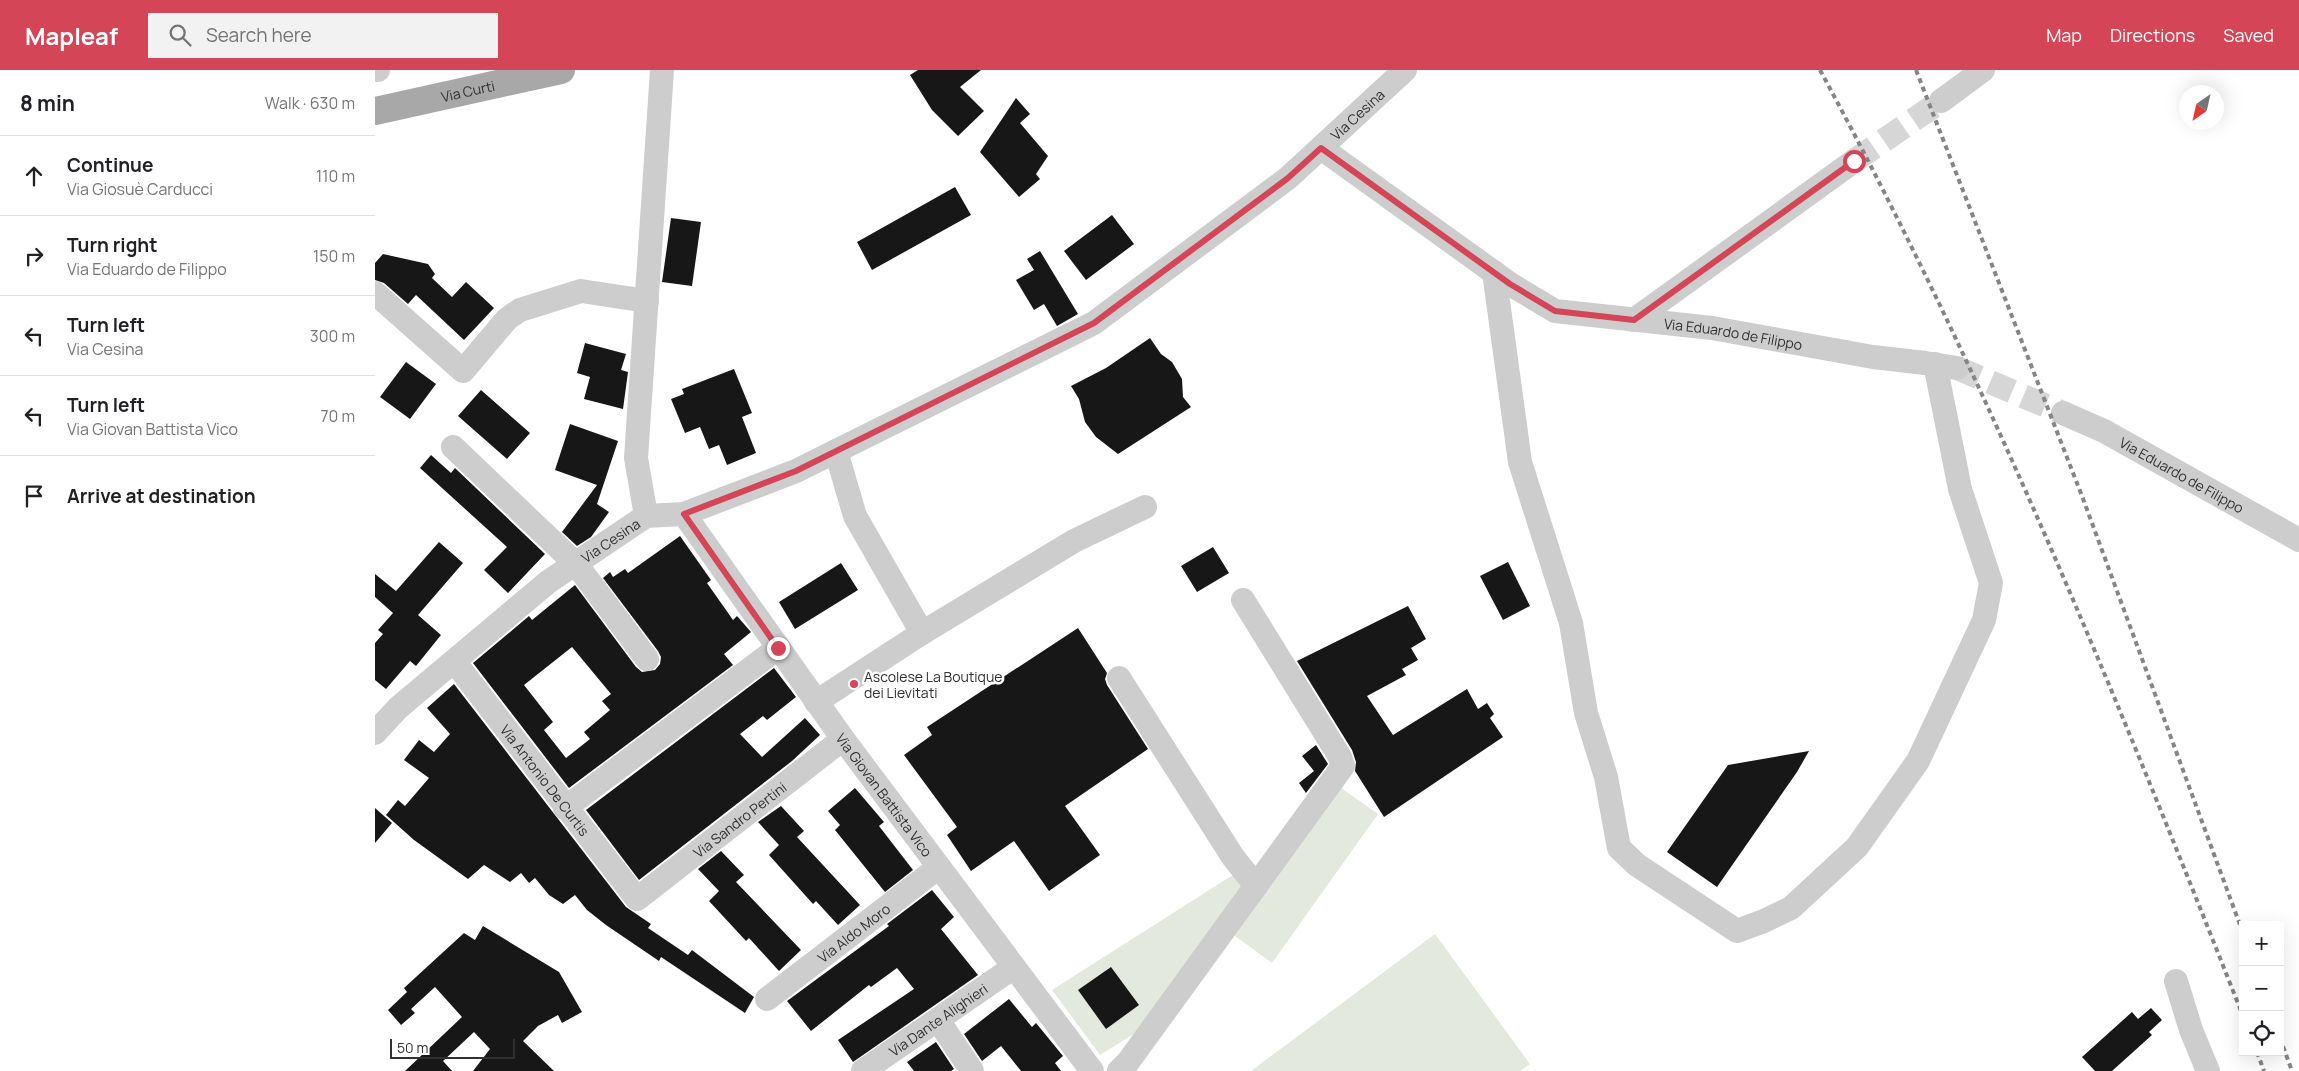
<!DOCTYPE html>
<html lang="en">
<head>
<meta charset="utf-8">
<style>
	:root { --surface:#fff; --page:#f2f2f2; --text:#202124; --muted:#757577; --line:#e0e0e0; --accent:#d44558 }
	body { margin:0; font-family:Manrope,sans-serif; background:var(--page); color:var(--text) }
	.controls { position:absolute; right:15px; bottom:15px; display:grid; overflow:hidden; border-radius:0px; box-shadow:0 5px 20px #0002 }
	.controls button { width:45px; height:45px; display:grid; place-items:center; padding:0; border:0; border-bottom:1px solid var(--line); background:var(--surface); color:var(--text); font:25px sans-serif }
	.compass { position:absolute; left:1804px; top:15px; width:45px; height:45px; border-radius:50%; background:var(--surface); box-shadow:0 5px 20px #0002; rotate:214deg }
	.scale { position:absolute; left:15px; bottom:12px; width:125px; box-sizing:border-box; padding-left:5px; border:2px solid #303030; border-top:0; font-size:14px; line-height:18px; white-space:nowrap; color:#303030; -webkit-text-stroke:4px #fff; paint-order:stroke }
	.stop { position:absolute; width:15px; height:15px; margin:-11px; border:4px solid #d44558; border-radius:50%; background:#fff }
	.stop.end { background:#d44558; border-color:#fff; box-shadow:0 1px 5px #0008 }
	.list { margin:0; padding:0; list-style:none }
	h2 { display:flex; justify-content:space-between; align-items:center; height:65px; margin:0; padding:0 20px; font-size:21px }
	h2 small { font-size:16px; font-weight:400; color:var(--muted) }
	.list li { display:grid; grid-template-columns:32px 1fr auto; gap:15px; align-items:center; box-sizing:border-box; height:80px; padding:0 20px; border-top:1px solid var(--line) }
	.list b { display:block; font-size:19px; white-space:nowrap }
	.list p { margin:0; font-size:16px; white-space:nowrap; color:var(--muted) }
	.list em { font-size:16px; font-style:normal; color:var(--muted) }
	.icon { flex:none; width:28px; height:28px; fill:none; stroke:currentColor; stroke-width:2; stroke-linecap:round; stroke-linejoin:round }
	.map { position:relative; flex:none; width:1924px; height:1001px; overflow:hidden }
	header { display:flex; align-items:center; gap:30px; box-sizing:border-box; height:70px; padding:0 25px; background:var(--accent); color:#fff }
	header strong { font-size:24px }
	nav { display:flex; gap:28px; margin-inline-start:auto; font-size:18px }
	.search { width:350px; height:45px; background:var(--page); display:flex; align-items:center; gap:12px; box-sizing:border-box; padding:0 18px; border-radius:0px; color:var(--muted); font-size:19px }
	main { display:flex }
	aside { flex:1; background:var(--surface) }
	.map>svg:first-child { display:block }
</style>
</head>
<body>
<header>
<strong>Mapleaf</strong>
<div class="search"><svg class="icon" aria-label="search" viewBox="0 0 24 24"><circle cx="10" cy="10" r="6"/><path d="M15 15l6 6"/></svg>Search here</div>
<nav><a>Map</a><a>Directions</a><a>Saved</a></nav>
</header>
<main>
<aside>
<h2>8 min<small>Walk · 630 m</small></h2>
<ul class="list">
<li><svg class="icon" aria-label="ahead" viewBox="0 0 24 24"><path d="M12 20V5M6 11l6-6 6 6"/></svg><div><b>Continue</b><p>Via Giosuè Carducci</p></div><em>110 m</em></li>
<li><svg class="icon" aria-label="right" viewBox="0 0 24 24"><path d="M7 20v-9h11M14 6l5 5-5 5"/></svg><div><b>Turn right</b><p>Via Eduardo de Filippo</p></div><em>150 m</em></li>
<li><svg class="icon" aria-label="left" viewBox="0 0 24 24"><path d="M17 20v-9H6M10 6l-5 5 5 5"/></svg><div><b>Turn left</b><p>Via Cesina</p></div><em>300 m</em></li>
<li><svg class="icon" aria-label="left" viewBox="0 0 24 24"><path d="M17 20v-9H6M10 6l-5 5 5 5"/></svg><div><b>Turn left</b><p>Via Giovan Battista Vico</p></div><em>70 m</em></li>
<li><svg class="icon" aria-label="arrive" viewBox="0 0 24 24"><path d="M6 21V4h12l-3 4 3 4H6"/></svg><div><b>Arrive at destination</b></div></li>
</ul>
</aside>
<div class="map">
<svg width="1924" height="1001" viewBox="0 0 1924 1001">
	<rect width="100%" height="100%" fill="#fff"/>
	<path fill="#e4e9dd" d="M962 715 1003 744 897 893 856 863Z
		M861 803 872 820 767 959 725 985 677 920Z
		M1060 864 1155 994 1145 1001H876Z"/>
	<path fill="#171717" fill-rule="evenodd" d="M543 0H606L585 17 609 41 583 66 557 40 535 5Z
		M641 28 655 44 645 53 673 86 661 104 665 109 644 127 605 82Z
		M580 117 596 145 497 200 482 172Z
		M737 145 759 174 711 210 689 181Z
		M296 148 326 152 317 216 287 212Z
		M665 181 703 244 682 256 669 234 659 240 641 210 659 200 652 189Z
		M8 184 53 194 60 204 57 208 77 227 91 212 119 238 89 270 41 225 33 234 9 213 0 210V193Z
		M775 268 786 284 797 292 807 309 808 327 816 337 743 384 721 367 710 352 704 329 696 316 731 298Z
		M210 273 251 284 246 300 253 302 248 339 209 329 215 307 202 303Z
		M31 292 61 314 35 349 5 327Z
		M359 299 377 343 367 347 381 383 352 395 344 375 334 379 325 357 310 363 296 329 309 324 307 319Z
		M106 320 155 363 132 389 83 346Z
		M195 354 243 371 222 434 234 442 216 467 202 476 187 462 222 415 180 400Z
		M56 385 76 403 80 398 170 484 133 523 109 500 132 477 45 398Z
		M305 466 336 510 332 513 358 550 362 546 376 562 349 584 358 595 194 718 98 593 154 546 157 550 200 515 261 597 267 602 280 600 285 594 286 587 283 581 228 508 235 502 238 507 250 499 253 503ZM197 577 236 624 227 631 235 640 209 662 215 669 191 688 169 660 178 652 149 615Z
		M64 472 88 493 43 545 66 565 41 596 35 591 11 619 0 610V573L8 564 3 560 18 543 0 527V504L21 521Z
		M838 477 854 503 822 522 806 496Z
		M1133 492 1155 536 1128 550 1105 506Z
		M466 493 483 520 420 559 404 532Z
		M1033 536 1051 569 1036 578 1043 590 1027 599 1031 605 992 626 1018 665 1092 619 1103 639 1112 633 1119 644 1115 648 1128 667 1009 747 980 701 981 692 977 680 922 591Z
		M703 558 732 603 730 609 732 615 773 679 690 736 725 785 674 821 639 771 596 801 572 765 582 757 529 685 557 665 552 657Z
		M399 598 421 627 392 650 388 646 365 664 387 687 430 648 445 665 417 691 264 810 211 740Z
		M79 614 251 837 276 854 273 858 313 885 317 880 379 927 370 943 286 887 284 891 231 855 212 840 200 825 188 834 174 825 160 808 154 813 146 803 135 812 109 795 93 809 39 770 11 745 23 730 30 736 54 708 29 690 44 670 59 682 75 664 52 638Z
		M941 675 953 694 931 723 924 713 939 701 927 686Z
		M1434 681 1422 702 1342 817 1292 782 1353 695Z
		M480 718 509 752 504 756 538 800 510 822 460 760 465 755 453 741Z
		M406 736 429 761 422 767 485 835 463 855 441 831 438 834 394 785 404 775 383 752Z
		M0 738 17 753 0 773Z
		M346 781 369 805 361 812 426 880 404 901 374 868 371 871 334 831 344 821 323 799Z
		M557 820 579 847 566 859 603 905 478 992 463 970 539 919 522 898 496 917 494 915 436 961 412 931 514 856 512 854Z
		M108 856 184 902 207 942 187 953 183 945 163 956 148 971 179 1001H98L115 979 99 962 68 991 77 1001H30L87 947 60 917 36 939 40 943 26 955 13 940 32 922 29 918 89 863 100 870Z
		M736 897 764 935 731 959 703 920Z
		M634 929 657 957 661 953 688 986 680 993 686 1001H646L626 976 607 991 589 964Z
		M1776 938 1787 950 1774 962 1777 965 1737 1001H1720L1707 987 1757 942 1763 949Z
		M561 972 579 999 576 1001H539L532 992Z"/>
	<g fill="none" stroke-linecap="round" stroke-linejoin="round">
		<path stroke="#d6d6d6" stroke-width="24" stroke-dasharray="24 12" stroke-linecap="butt" d="M1479 91 1566 31
			M1582 298 1688 343"/>
		<g stroke="#cdcdcd" stroke-width="24">
			<path d="M1 0H3"/>
			<path d="M1566 31 1608 0"/>
			<path id="s1" d="M946 78 1135 214 1180 241 1337 258 1498 287 1550 293 1582 298"/>
			<path d="M1119 202 1145 392 1196 553 1211 643 1231 707 1244 778 1262 795 1362 861 1389 851 1416 838 1482 777 1543 691 1609 550 1616 513 1585 419 1560 294"/>
			<path d="M0 223 88 301 132 249 145 240 206 221 272 231"/>
			<path d="M1259 250 1479 91"/>
			<path id="s2" d="M1688 343 1729 361 1924 470"/>
			<path d="M78 377 201 494 272 589"/>
			<path d="M461 381 480 446 547 563"/>
			<path id="s3" d="M309 444 468 669 717 1001"/>
			<path d="M271 446 261 388 287 0"/>
			<path id="s4" d="M79 591 262 829 468 669"/>
			<path d="M744 608 858 787 881 816"/>
			<path d="M441 632 547 563 699 471 770 437"/>
			<path id="s5" d="M0 663 23 638 173 512 271 446 309 444 421 401 719 253 913 108 1030 0"/>
			<path d="M190 738 403 578"/>
			<path d="M1801 911 1816 960 1833 1001"/>
			<path id="s6" d="M392 929 564 797"/>
			<path d="M563 950 597 1001"/>
			<path id="s7" d="M488 1001 639 897"/>
			<path d="M744 1001 753 992 968 696 965 687 868 530"/>
		</g>
		<path stroke="#a8a8a8" stroke-width="28" id="s8" d="M0 41 186 0"/>
		<path stroke="#858585" stroke-width="4" stroke-dasharray="5 4" stroke-linecap="butt" d="M1445 0C1610 304 1741 625 1868 946
			M1541 0 1707 426 1868 863
			M1905 968 1917 1001
			M1882 982 1889 1001"/>
	</g>
	<g fill="none" stroke-linecap="round" stroke-linejoin="round">
		<path stroke="#d44558" stroke-width="6" d="M403 578 309 444 421 401 719 253 913 108 946 78 1135 214 1180 241 1259 250 1479 91"/>
	</g>
	<circle fill="#d44558" stroke="#fff" stroke-width="2" cx="479" cy="614" r="5"/>
	<g text-anchor="middle" dominant-baseline="central" stroke-width="5" stroke-linejoin="round" paint-order="stroke">
		<g font-size="14" fill="#303030" stroke="#fff">
			<text stroke="none"><textPath href="#s8" startOffset="95">Via Curti</textPath></text>
			<text stroke="none"><textPath href="#s5" startOffset="1175">Via Cesina</textPath></text>
			<text stroke="none"><textPath href="#s1" startOffset="465">Via Eduardo de Filippo</textPath></text>
			<text stroke="none"><textPath href="#s2" startOffset="134">Via Eduardo de Filippo</textPath></text>
			<text stroke="none"><textPath href="#s5" startOffset="305">Via Cesina</textPath></text>
			<text stroke="none"><textPath href="#s4" startOffset="150">Via Antonio De Curtis</textPath></text>
			<text stroke="none"><textPath href="#s3" startOffset="345">Via Giovan Battista Vico</textPath></text>
			<text stroke="none"><textPath href="#s4" startOffset="430">Via Sandro Pertini</textPath></text>
			<text stroke="none"><textPath href="#s6" startOffset="109">Via Aldo Moro</textPath></text>
			<text stroke="none"><textPath href="#s7" startOffset="91">Via Dante Alighieri</textPath></text>
		</g>
		<g font-size="14" fill="#303030" stroke="#fff" text-anchor="start">
			<text x="489" y="606">Ascolese La Boutique<tspan x="489" dy="16">dei Lievitati</tspan></text>
		</g>
	</g>
</svg>
<div class="controls">
<button>+</button>
<button>−</button>
<button><svg class="icon" aria-label="locate" viewBox="0 0 24 24"><circle cx="12" cy="12" r="6"/><path d="M12 2v4M12 18v4M2 12h4M18 12h4"/></svg></button>
</div>
<svg class="compass" viewBox="-18 -18 36 36"><path d="M0-13l5 13h-10z" fill="#e53935"/><path d="M0 13l5-13h-10z" fill="#757577"/></svg>
<div class="scale">50 m</div>
<div class="stop" style="left:1479px;top:91px"></div>
<div class="stop end" style="left:403px;top:578px"></div>
</div>
</main>
</body>
</html>
